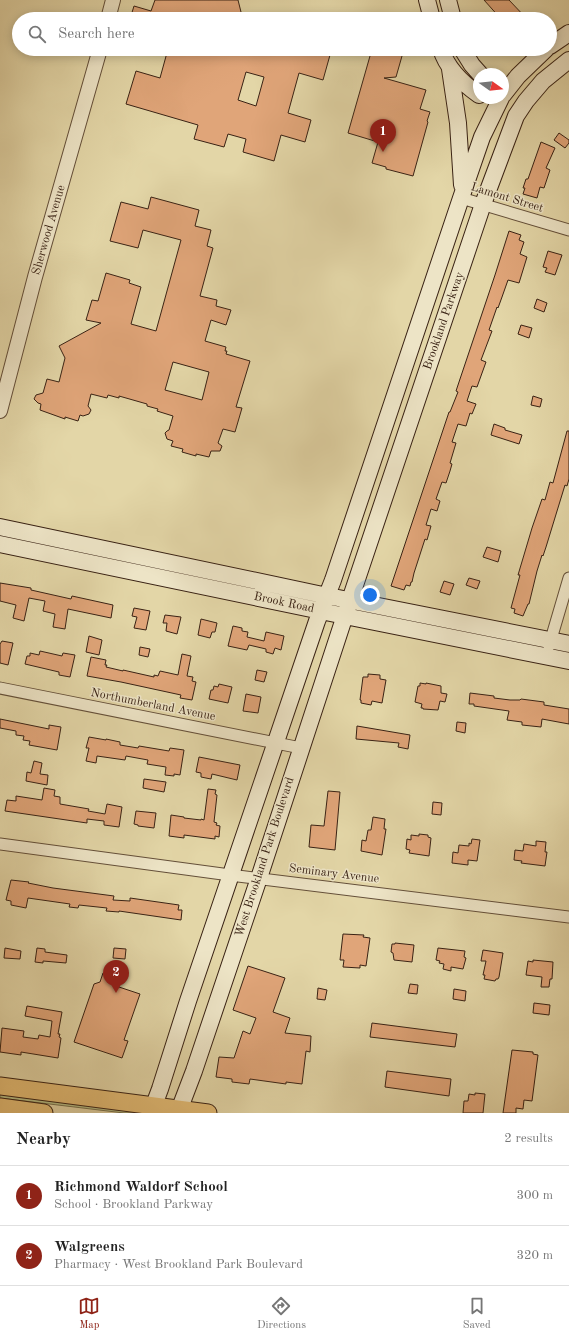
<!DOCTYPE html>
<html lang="en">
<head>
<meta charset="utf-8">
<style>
	:root { --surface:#fff; --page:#f6f6f6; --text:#222; --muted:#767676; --line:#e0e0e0; --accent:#8f2418 }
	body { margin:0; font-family:"Old Standard TT",serif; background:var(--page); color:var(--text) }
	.compass { position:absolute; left:473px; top:68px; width:36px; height:36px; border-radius:50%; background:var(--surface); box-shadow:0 2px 10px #0003; rotate:105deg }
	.you { position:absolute; left:370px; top:595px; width:14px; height:14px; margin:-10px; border:3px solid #fff; border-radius:50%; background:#1a73e8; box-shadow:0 0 0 6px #1a73e833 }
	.badge { display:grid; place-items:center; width:26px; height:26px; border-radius:50%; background:var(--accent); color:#fff; font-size:13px; font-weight:700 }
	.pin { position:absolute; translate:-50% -33px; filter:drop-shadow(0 1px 2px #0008) }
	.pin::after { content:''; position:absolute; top:21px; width:14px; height:12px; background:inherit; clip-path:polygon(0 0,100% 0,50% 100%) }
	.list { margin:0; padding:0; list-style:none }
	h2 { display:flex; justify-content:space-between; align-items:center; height:52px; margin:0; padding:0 16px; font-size:17px }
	h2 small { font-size:13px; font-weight:400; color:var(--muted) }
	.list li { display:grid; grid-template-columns:26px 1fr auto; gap:12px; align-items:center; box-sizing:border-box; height:60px; padding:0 16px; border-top:1px solid var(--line) }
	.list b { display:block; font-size:15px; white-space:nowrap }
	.list p { margin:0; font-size:13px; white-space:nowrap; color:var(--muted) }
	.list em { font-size:13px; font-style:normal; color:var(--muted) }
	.icon { flex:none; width:22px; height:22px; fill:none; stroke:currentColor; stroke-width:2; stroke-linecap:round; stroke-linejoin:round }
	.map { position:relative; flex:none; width:569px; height:1113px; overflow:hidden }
	.search { position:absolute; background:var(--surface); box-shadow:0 2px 10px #0003; left:12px; right:12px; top:12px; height:44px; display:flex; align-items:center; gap:10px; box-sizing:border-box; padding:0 14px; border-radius:22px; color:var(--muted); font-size:15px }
	.sheet { height:172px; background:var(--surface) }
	nav { display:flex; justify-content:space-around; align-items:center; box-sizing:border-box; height:56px; border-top:1px solid var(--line); background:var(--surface); font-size:11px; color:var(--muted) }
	nav a { display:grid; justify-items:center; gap:2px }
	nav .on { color:var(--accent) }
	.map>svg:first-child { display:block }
</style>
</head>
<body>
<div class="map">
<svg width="569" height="1113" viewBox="0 0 569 1113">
	<rect width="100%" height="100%" fill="#e3d6a7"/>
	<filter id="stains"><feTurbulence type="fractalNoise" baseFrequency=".005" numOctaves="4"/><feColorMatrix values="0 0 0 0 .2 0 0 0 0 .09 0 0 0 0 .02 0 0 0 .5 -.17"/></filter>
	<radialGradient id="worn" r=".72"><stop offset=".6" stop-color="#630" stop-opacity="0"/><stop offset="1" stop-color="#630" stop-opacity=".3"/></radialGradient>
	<path fill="#b5bd86" stroke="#77704d" d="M0 1092 134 1112 133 1113H124L0 1098Z"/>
	<path fill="#e0a579" stroke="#392214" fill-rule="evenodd" d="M155 0H238L241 12 239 19H130L134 6 151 11Z
		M484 0H509L527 19H501Z
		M168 49 182 52 183 49H309L330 55 323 80 299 73 288 113 311 120 305 142 281 135 274 161 243 152 246 139 228 134 224 147 194 139 198 125 126 104 136 71 160 78ZM246 72 264 77 256 106 238 100Z
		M372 49H404L396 77 384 78 426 90 420 109 430 112 427 121 428 122 413 176 386 169V167L372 163 378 142 348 133Z
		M559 133 569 140V143L565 148 554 140Z
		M541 142 555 148 546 168 550 170 544 188 540 187 537 198 523 194 525 188H523L526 179H528Z
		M151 197 199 210 195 226 211 230 207 246 213 248 200 296 217 300 216 306 231 310 226 325 211 320 205 341 226 347 225 351H227L226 354 250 361 236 407 242 408 235 432 223 429 218 443 222 446 220 451H211L209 457 196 454V456L182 452 183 449 171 446 173 441 167 439 165 433 167 431 169 430 173 416 157 411 158 409 147 406V404L119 396V398L108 395 107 398 91 394 88 406 91 410 89 414 83 416 80 415 78 421 65 417V419L40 410 41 404 38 403 34 399 36 395 43 393 47 379 59 382 65 358 59 346 101 323 86 320 92 300 98 301 106 273 130 280 129 283 141 287 131 324 156 331 181 240 143 230 138 248 110 241 121 202 148 209ZM173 362 209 372 202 400 165 390Z
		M509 231 521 235 519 240 524 242 520 254 527 257 519 283 508 280 502 297 498 308 497 307 489 330 492 331 481 360 486 362 477 387 472 386 467 401 476 404 472 414 470 413 466 426 458 424 452 442 456 443 450 463 452 464 450 471 446 483 442 482 436 499 440 501 437 511 431 509 426 525 431 526 427 540 425 539 414 573 412 582H411L410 586 406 585 404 590 391 586 449 412H450L458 392 456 391 460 379 495 275Z
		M548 251 562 255 555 275 545 272 547 268 543 267Z
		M537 299 547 303 544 312 534 308Z
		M521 325 532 328 529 338 518 334Z
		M533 396 542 399 540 407 531 405Z
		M494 424 505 428V430L522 435 519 444 491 435Z
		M567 431H569V479L567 486 565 485 546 547 543 556 542 555 537 571 529 604H528L523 616 514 613 515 609 511 608 520 575H518L532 528 542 499 545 500 550 482 553 483Z
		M487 547 501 551 498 562 483 557Z
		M469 578 480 581 477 589 466 585Z
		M444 581 454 584 450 595 440 592Z
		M0 583 31 588V590L71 599 72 596 113 605 111 618 68 609 65 629 53 627 55 614 43 611 45 601 29 598 24 621 13 618 16 605 0 601Z
		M134 608 150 611 146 630 134 628 137 617 132 616Z
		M165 615 181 617 177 634 166 631 167 623H163Z
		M201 619 217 623 215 632H212L210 638 198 635Z
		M233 626 242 628V631L248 632 247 637 264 641 266 632 284 636 281 650 275 648 273 654 266 652V649L249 645 247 650 228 646Z
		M89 636 102 640 99 655 86 652Z
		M2 641 13 643 8 665 0 663V644Z
		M140 647 150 649 148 657 139 655Z
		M40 651 62 656 63 653 75 655 70 677 59 675V672L25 664 27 656H30V653L39 655Z
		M182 654 191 656 187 676 193 677 192 681 196 682 192 700 180 698 181 695 121 682 87 676 91 657 106 660 105 665H107L106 667 123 671V670L154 677V675L158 676 160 671 178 675Z
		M257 670 267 672 264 682 255 680Z
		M368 674 380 675V679L386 680 382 703 372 701 371 705 361 703V700H360L363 677H368Z
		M420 683 426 684V683L441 686V693L447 694 445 702 440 701 438 710 423 709V708H421L422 704 415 702 418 686H420Z
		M219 684 232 687 228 703 209 699 211 690H213L214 686 218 687Z
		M470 693 494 696V698L510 700H520L521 699 544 702V705L569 709V724L542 719 541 727 522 725V722L507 720 509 711 474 706V704H469Z
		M246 694 261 697 258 713 243 711Z
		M0 719 49 729V725L61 727 57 750 29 745 30 741 23 740 24 736 16 735V731L0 728Z
		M457 722 466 723 465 733 456 731Z
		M357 726 410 735 408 749 398 747 399 743 356 739Z
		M89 737 106 740V739L120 742V745L138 748 139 746 169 751 170 748 184 750 180 775 174 774V776L165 775 166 767 147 764 148 760 126 756 125 760 97 756 96 763 86 761 89 748H86Z
		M199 757 240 765 237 780 212 774 211 779 201 777V773L196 772Z
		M34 761 42 763 40 774 48 775 47 785 26 781 27 772 31 773Z
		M144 779 166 782 164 792 143 788Z
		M44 788 55 790 54 796 60 797V804L89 809 88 811 105 814 107 804 122 807 119 827 104 825V821L87 819V823L5 811 7 800 16 801V796L42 800Z
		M208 789 216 790 215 794 217 795 214 822 217 823 216 825 220 826 219 837 215 836V839L184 835V838L169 836 171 815 184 817V818L201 820V819L204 820Z
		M328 791 340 792 335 850 309 847 311 825 324 826Z
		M433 802 442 803 441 815 432 814Z
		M136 811 156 813 154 828 138 826V825L134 824Z
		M373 817 385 819 384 829H386L382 855 361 851 362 840 366 841 368 830H371Z
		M419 834 428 835V837L431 838 429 856 409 853 410 850 406 849 407 839 411 840V835L419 836Z
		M472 839 480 840 477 861 468 860V865L452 863 453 852 458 853 459 845 469 846V843L471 844Z
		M536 841 546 842 545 852H547L545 866 521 863 522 861 514 860 515 850 523 851 524 844 536 846Z
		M11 880 29 882 28 883 53 888 114 896 113 900 130 901V898L179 905 178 910H182L181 920 119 911V912L106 911 107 908 79 905 78 908 69 907 70 904 28 898 26 908 11 905V901L6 900Z
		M343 934 364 935 363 937 370 938 366 966 360 965V968L343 967 344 960H340Z
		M395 943 414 945 412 962 394 960 393 953 391 952 392 944H395Z
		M5 948 21 951 20 959 4 958Z
		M37 948 45 949V952L67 955 66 963 43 961V963L35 962Z
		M114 948 126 949 125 959 113 958Z
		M438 948 465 951 464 957 466 958 463 969 451 967V971L443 969 444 964 439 963 440 961 436 960Z
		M483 950 503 953 499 977 498 979H496L495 981 484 979 485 975H483L486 961H481Z
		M533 960 553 962 552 979H550L549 987H541L542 977 526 975 528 961 533 962Z
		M248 966 285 978 273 1012 290 1018 285 1033 311 1036 310 1052 306 1051 302 1084 286 1082V1084L250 1079 249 1084 232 1082V1079L216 1077 219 1057 234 1058 243 1031 250 1034 256 1018 233 1010Z
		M103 973 115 977 113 985 140 994 124 1040 128 1041 122 1058 74 1042 94 984 100 982Z
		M410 984 418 985 417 994 408 993Z
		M318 988 327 990 325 1000 317 999Z
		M454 989 466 991 465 1001 453 999Z
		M534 1003 550 1005 549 1015 533 1013Z
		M27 1006 62 1012 58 1034H60L59 1037 61 1038 58 1058 21 1052V1055L0 1052 2 1028 24 1031 23 1037 38 1039 39 1035 50 1037 52 1021 25 1016Z
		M372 1023 457 1034 455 1047 370 1037Z
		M512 1050 533 1052V1054L538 1055 532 1101 524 1100 523 1109 516 1108V1113H503Z
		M387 1071 451 1079 449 1096 385 1087Z
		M475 1093 485 1094 483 1113H463L464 1101H468L469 1094 475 1095Z"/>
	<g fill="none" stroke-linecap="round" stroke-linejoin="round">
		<defs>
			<path id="minor" d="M461 198 569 230
				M549 646 569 578
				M0 688 301 748
				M0 844 230 875 569 917"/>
			<path id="tertiary" d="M108 19 113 0
				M0 411 35 277 100 49"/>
			<path id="secondary" d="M427 0 432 19
				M448 0 453 19
				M550 46 569 33
				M441 49C447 69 462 83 479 95
				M462 49 472 65 480 74
				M450 69 458 123 462 185
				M503 95 518 76 546 49
				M0 527 318 594 569 644
				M0 544 345 616 569 661
				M151 1113 160 1089 188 1001 317 621 333 580 461 198 482 137 501 98
				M178 1113 194 1071 259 878 350 600 483 204 516 116 526 101 543 81 569 60"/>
			<path id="primary" d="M0 1086 208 1113
				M0 1107 44 1113"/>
		</defs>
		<use href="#minor" stroke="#644f39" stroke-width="13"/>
		<use href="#tertiary" stroke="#644f39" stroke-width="16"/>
		<use href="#secondary" stroke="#392214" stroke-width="18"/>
		<use href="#primary" stroke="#392214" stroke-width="19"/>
		<use href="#minor" stroke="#ede4c6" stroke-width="11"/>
		<use href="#tertiary" stroke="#ede4c6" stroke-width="14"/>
		<use href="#secondary" stroke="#ede4c6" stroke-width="16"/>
		<use href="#primary" stroke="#e2bb74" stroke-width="17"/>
	</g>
	<g text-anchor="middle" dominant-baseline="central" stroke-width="3" stroke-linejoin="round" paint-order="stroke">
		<g font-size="12" fill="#392214" stroke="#ede4c6">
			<text transform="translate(507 198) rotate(17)">Lamont Street</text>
			<text transform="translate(49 230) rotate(-74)">Sherwood Avenue</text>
			<text transform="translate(444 321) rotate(-71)">Brookland Parkway</text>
			<text transform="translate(284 603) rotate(12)">Brook Road</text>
			<text transform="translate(153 705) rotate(11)">Northumberland Avenue</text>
			<text transform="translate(265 857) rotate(-72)">West Brookland Park Boulevard</text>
			<text transform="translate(334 874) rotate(7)">Seminary Avenue</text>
		</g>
	</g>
	<rect width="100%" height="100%" filter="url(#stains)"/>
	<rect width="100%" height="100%" fill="url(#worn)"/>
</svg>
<svg class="compass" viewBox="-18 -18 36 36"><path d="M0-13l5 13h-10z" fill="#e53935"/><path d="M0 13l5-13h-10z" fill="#767676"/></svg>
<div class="you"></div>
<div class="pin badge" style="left:383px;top:152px">1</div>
<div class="pin badge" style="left:116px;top:993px">2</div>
<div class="search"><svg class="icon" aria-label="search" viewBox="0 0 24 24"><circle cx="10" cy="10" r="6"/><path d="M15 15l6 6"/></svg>Search here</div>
</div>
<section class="sheet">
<h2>Nearby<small>2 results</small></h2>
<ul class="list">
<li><span class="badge">1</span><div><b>Richmond Waldorf School</b><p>School · Brookland Parkway</p></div><em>300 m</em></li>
<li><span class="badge">2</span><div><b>Walgreens</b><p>Pharmacy · West Brookland Park Boulevard</p></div><em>320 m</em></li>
</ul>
</section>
<nav>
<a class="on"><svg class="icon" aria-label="map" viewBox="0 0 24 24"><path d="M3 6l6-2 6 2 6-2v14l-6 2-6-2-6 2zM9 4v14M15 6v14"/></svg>Map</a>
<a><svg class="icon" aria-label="directions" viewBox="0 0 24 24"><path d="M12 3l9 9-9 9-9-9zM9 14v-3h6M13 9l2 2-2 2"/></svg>Directions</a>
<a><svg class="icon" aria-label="saved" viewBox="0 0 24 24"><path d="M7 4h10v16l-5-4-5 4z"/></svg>Saved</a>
</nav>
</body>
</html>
